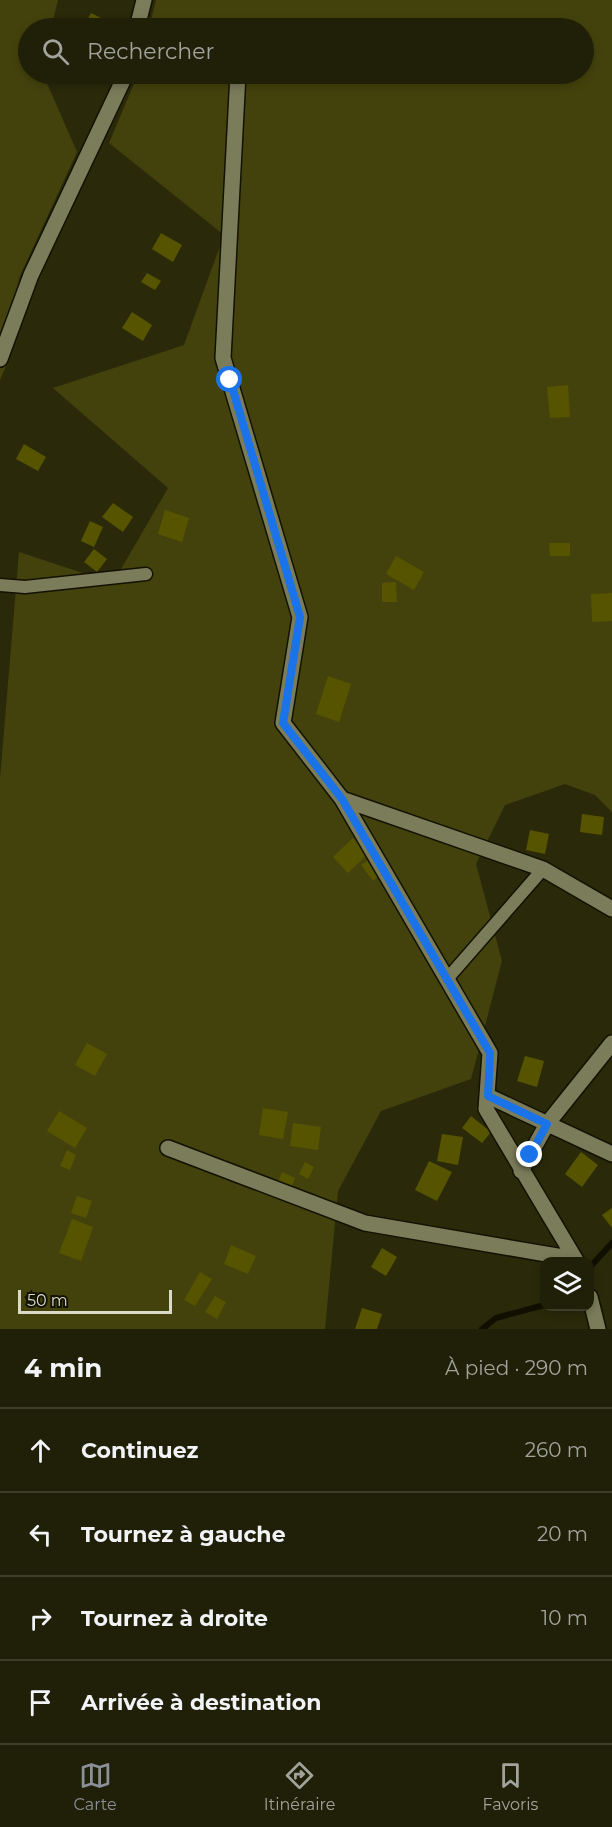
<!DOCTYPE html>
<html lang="fr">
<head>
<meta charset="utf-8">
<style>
	:root { --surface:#202008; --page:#2d2d16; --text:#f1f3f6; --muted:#a2a39c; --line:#3d3e29; --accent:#8c9099 }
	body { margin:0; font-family:Montserrat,sans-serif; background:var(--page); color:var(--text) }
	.controls { position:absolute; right:18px; bottom:18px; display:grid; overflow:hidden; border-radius:12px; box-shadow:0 3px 9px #0003 }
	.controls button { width:54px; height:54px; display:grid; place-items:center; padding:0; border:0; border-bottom:2px solid var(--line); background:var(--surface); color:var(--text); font:30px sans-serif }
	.scale { position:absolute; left:18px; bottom:15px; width:154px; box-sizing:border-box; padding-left:6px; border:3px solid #d9dac8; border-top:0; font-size:16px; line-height:21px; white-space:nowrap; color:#d9dac8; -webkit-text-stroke:4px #121205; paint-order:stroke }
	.stop { position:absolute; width:18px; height:18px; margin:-14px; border:4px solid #1a73e8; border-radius:50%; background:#fff }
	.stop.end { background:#1a73e8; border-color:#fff; box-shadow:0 2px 6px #0008 }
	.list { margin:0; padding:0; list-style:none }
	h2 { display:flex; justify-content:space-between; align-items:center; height:78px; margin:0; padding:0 24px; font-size:26px }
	h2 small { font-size:20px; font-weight:400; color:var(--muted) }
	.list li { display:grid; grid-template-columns:39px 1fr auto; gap:18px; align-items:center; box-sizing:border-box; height:84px; padding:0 24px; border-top:2px solid var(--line) }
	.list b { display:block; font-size:22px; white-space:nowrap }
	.list em { font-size:20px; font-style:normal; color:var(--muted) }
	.icon { flex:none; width:33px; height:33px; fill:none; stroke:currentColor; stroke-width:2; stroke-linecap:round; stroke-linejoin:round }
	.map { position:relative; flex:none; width:612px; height:1329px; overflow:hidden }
	.search { position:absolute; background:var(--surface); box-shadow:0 3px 9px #0003; left:18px; right:18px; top:18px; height:66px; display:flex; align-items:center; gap:15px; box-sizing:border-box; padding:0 21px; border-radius:33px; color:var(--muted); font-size:22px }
	.sheet { height:414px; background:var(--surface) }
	nav { display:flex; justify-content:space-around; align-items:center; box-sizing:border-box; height:84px; border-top:2px solid var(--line); background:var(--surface); font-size:16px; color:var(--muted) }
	nav a { display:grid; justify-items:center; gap:3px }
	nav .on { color:var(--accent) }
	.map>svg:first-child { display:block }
</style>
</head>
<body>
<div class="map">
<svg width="612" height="1329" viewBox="0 0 612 1329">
	<rect width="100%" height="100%" fill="#2a2a0a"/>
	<path fill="#44420c" d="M0 0H58L51 28H28V74H43L77 152 19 278 9 359 0 380Z
		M156 0H612V812L595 795 565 784 505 805 476 864 502 961 471 1079 381 1111 338 1191 325 1329H0V779L19 552 113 583 168 488 53 388 184 345 224 235 109 143 138 74H584V28H149Z"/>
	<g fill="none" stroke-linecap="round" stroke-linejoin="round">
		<path stroke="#100f00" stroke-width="6" d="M590 1267 612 1243
			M482 1329 496 1318 544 1305"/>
	</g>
	<path fill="#575400" d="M91 13 107 21 103 28H83Z
		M161 233 182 245 173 262 152 249Z
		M147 273 161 281 155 290 141 282Z
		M132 312 152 325 143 341 122 328Z
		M568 385 570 417 550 418 547 387Z
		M24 444 46 457 38 471 16 459Z
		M113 503 133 517 123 532 102 517Z
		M165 510 189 518 182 542 158 534Z
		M90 521 103 527 94 547 81 541Z
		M549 543H570V556H550Z
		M94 549 107 559 97 572 84 562Z
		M396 556 424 572 414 590 386 574Z
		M396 582 397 602H382V583Z
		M612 593V621L592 622 591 594Z
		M328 676 351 684 339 722 316 714Z
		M582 814 604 817 602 835 580 832Z
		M530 830 549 834 545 854 526 850Z
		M353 838 368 854 348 873 333 857Z
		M371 858 383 873 373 881 361 865Z
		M87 1043 107 1054 95 1076 75 1065Z
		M525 1056 544 1061 537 1087 517 1081Z
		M263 1108 288 1112 283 1139 259 1135Z
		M59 1111 87 1128 75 1148 47 1131Z
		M471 1116 491 1132 482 1143 462 1128Z
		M293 1123 321 1127 318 1150 290 1146Z
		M442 1134 463 1137 458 1165 437 1161Z
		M67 1150 76 1155 70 1170 60 1166Z
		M581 1152 598 1165 582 1187 565 1174Z
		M429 1161 452 1172 437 1201 415 1190Z
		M305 1162 314 1167 308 1179 299 1174Z
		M282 1172 295 1178 289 1195 275 1190Z
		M77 1196 92 1201 86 1218 71 1213Z
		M612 1208V1228L602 1215Z
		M72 1219 93 1227 81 1261 59 1253Z
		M231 1245 256 1256 248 1274 224 1264Z
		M382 1248 397 1257 386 1276 371 1267Z
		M200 1272 212 1279 195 1306 184 1300Z
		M215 1296 226 1302 217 1319 205 1312Z
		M362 1308 382 1314 377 1329H355Z"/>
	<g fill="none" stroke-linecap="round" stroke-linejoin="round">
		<defs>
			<path id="service" d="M0 585 25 587 146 574
				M447 979 543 869"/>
			<path id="minor" d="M137 28 144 0
				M238 74 223 358 300 617 283 723 342 799 490 1053 486 1109 577 1262
				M0 359 31 275 126 74
				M342 799 543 869 612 909
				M488 1096 612 1154
				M168 1148 365 1223 575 1259
				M521 1171 547 1124 612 1043
				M590 1297 598 1329"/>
		</defs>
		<use href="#service" stroke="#131200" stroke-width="15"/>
		<use href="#minor" stroke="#131200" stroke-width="18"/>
		<use href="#service" stroke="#7b7c5a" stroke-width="12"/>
		<use href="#minor" stroke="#7b7c5a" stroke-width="15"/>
	</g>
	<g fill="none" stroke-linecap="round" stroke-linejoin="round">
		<path stroke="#1a73e8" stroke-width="8" d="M230 380 300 617 283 723 342 799 490 1053 488 1096 547 1124 530 1155"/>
	</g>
</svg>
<div class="controls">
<button><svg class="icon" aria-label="layers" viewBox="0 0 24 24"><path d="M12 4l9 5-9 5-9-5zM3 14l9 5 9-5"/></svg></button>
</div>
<div class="scale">50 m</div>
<div class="stop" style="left:230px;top:380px"></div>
<div class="stop end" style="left:530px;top:1155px"></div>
<div class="search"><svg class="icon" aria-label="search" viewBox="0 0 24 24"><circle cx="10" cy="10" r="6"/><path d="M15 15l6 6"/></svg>Rechercher</div>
</div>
<section class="sheet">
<h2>4 min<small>À pied · 290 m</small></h2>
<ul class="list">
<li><svg class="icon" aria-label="ahead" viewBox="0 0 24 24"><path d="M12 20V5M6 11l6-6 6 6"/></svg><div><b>Continuez</b></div><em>260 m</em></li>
<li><svg class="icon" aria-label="left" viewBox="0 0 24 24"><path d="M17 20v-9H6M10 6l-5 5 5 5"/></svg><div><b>Tournez à gauche</b></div><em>20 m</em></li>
<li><svg class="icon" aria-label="right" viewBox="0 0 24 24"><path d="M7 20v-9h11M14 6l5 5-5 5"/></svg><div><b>Tournez à droite</b></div><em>10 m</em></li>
<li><svg class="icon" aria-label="arrive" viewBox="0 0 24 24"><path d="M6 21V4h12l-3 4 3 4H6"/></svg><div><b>Arrivée à destination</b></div></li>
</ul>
</section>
<nav>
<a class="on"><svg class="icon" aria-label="map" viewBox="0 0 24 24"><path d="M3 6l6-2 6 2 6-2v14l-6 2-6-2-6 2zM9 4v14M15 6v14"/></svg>Carte</a>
<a><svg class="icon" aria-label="directions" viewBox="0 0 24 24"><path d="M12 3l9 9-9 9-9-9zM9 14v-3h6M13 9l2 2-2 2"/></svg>Itinéraire</a>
<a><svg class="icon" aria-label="saved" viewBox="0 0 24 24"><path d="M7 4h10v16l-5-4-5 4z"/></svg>Favoris</a>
</nav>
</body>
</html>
